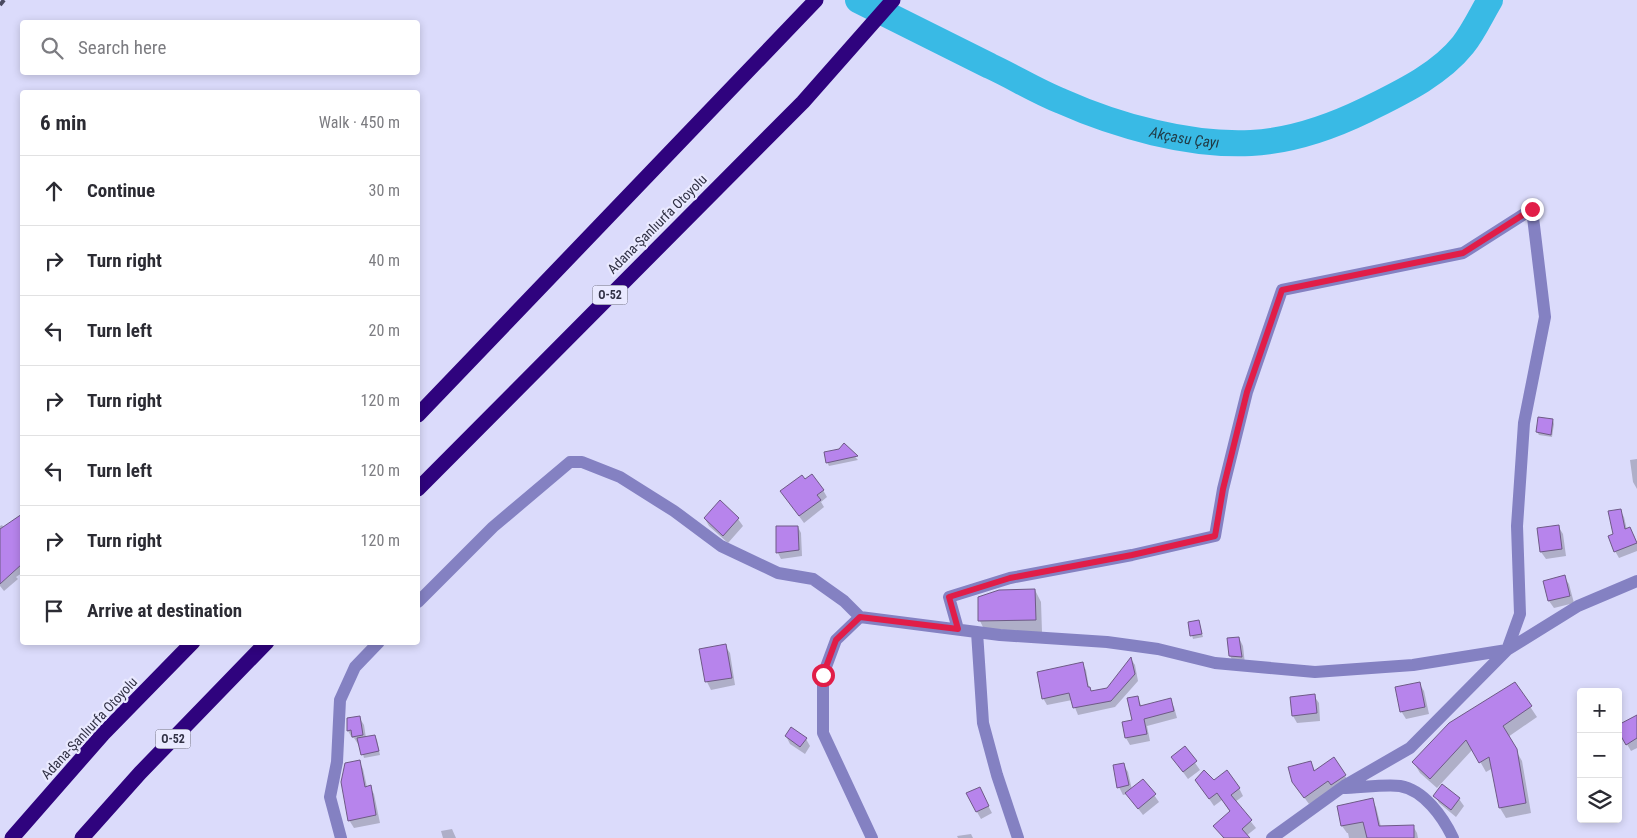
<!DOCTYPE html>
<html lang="en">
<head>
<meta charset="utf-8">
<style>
	:root { --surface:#fff; --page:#f7f7f7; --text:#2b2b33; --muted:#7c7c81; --line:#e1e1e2 }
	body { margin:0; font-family:"Roboto Condensed",sans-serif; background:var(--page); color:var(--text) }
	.controls { position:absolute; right:15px; bottom:15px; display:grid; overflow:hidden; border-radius:5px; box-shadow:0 2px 8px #0003 }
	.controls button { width:45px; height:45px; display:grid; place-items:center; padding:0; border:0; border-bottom:1px solid var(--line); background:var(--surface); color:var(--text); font:25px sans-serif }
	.stop { position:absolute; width:15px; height:15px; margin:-11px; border:4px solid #e11d48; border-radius:50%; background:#fff }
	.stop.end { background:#e11d48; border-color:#fff; box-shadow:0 1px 5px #0008 }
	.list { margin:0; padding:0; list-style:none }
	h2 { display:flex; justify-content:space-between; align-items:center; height:65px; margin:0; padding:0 20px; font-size:21px }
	h2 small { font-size:16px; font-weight:400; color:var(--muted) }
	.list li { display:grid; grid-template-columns:32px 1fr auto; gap:15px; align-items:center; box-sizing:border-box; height:70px; padding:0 20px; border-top:1px solid var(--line) }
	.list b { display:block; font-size:19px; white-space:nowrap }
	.list em { font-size:16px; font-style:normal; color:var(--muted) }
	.icon { flex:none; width:28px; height:28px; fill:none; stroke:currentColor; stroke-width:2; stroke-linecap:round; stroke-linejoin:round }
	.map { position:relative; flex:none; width:1637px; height:838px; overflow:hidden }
	.search { position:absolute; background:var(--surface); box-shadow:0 2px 8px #0003; left:20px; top:20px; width:400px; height:55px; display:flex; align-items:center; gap:12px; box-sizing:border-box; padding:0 18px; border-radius:5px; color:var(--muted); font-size:19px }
	.panel { position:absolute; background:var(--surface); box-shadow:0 2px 8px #0003; left:20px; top:90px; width:400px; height:555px; border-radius:5px }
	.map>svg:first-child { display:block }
</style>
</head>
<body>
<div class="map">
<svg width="1637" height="838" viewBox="0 0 1637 838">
	<rect width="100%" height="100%" fill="#dbdbfb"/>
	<path fill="#0003" d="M1553 420 1554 424 1552 437 1539 435 1537 432Z
		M844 445 858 460 829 466 827 462Z
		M1637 459V489L1633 482 1630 460Z
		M805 481 823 490 827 497 821 502 824 507 804 523 786 498Z
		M720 502 738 519 743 526 728 543 709 526 705 519Z
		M1620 510 1624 517 1627 530 1634 535 1637 544V551L1619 558 1615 551 1614 535Z
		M22 516V573L16 577 18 579 4 591 0 586V526L2 525 4 528Z
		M1558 526 1563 534 1566 556 1546 559 1541 552Z
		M777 527H798L801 533 802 556 781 559 778 553Z
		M1564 577 1569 584 1574 603 1554 608 1549 601 1545 582Z
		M1035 590 1041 602 1042 632 986 633 980 621 979 597Z
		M1199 622 1203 637 1193 639 1192 635Z
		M1239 638 1243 646 1245 664 1234 663 1230 656Z
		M725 646 730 653 735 685 711 690 707 682 701 650Z
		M1131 659 1135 665 1138 681 1115 707 1078 715 1072 700 1047 705 1043 698 1082 663 1086 670 1089 688 1092 692 1108 689Z
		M1419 683 1424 691 1429 714 1406 719 1401 711Z
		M1515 684 1537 717 1508 737 1522 761 1531 813 1506 818 1500 808 1493 768 1486 772 1473 749 1437 788 1420 773 1414 763Z
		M1314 696 1319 703 1320 721 1297 723 1293 716Z
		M1137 697 1142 707 1170 700 1174 707 1177 718 1147 726 1150 741 1130 745 1126 738 1133 721Z
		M1637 716V748L1631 751 1618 729Z
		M359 717 364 725 366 738 375 736 377 740 380 755 364 758 360 744H358L354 738H352L348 731Z
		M786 736 806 739 810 746 805 754 790 744Z
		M1184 747 1200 770 1188 779 1172 757Z
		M359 761 363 769 367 787H370L374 794 380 823 354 828 349 820Z
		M1311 762 1315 771 1345 776 1349 782 1309 804 1298 789Z
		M1123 764 1128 772 1132 790 1154 795 1159 802 1143 815 1127 794 1123 795 1119 787Z
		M1196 780 1214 782 1239 788 1243 796 1235 802 1256 828 1246 836 1248 838H1223L1215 826 1230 812 1222 800 1214 806Z
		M983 796 992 813 981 819 977 812Z
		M1435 796 1459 799 1464 806 1456 817 1439 803Z
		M1372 800 1376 807 1381 827 1413 826 1417 833 1418 838H1349L1348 833H1347L1342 826 1339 807Z
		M452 829 456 838H443L441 831Z
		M971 834 973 838H958L957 836Z"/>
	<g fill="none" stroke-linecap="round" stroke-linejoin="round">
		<path stroke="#39bae5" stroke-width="26" id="s1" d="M858 0C902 22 946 44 990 66 1014 77 1036 91 1061 101 1117 126 1189 146 1251 143 1290 141 1331 127 1366 110 1400 93 1439 75 1463 45 1474 31 1481 15 1490 0"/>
	</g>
	<path fill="#b784ec" stroke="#6e5a86" d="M1538 417 1553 419 1551 435 1536 432Z
		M844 443 858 456 826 463 824 452 839 449Z
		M812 474 824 490 817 495 821 500 799 516 780 491 802 475 805 479Z
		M720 500 739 518 723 536 704 518Z
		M1621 509 1625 529 1630 527 1637 543 1614 552 1608 536 1613 534 1608 511Z
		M22 514V564L0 584V529Z
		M1559 525 1562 549 1540 552 1537 528Z
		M776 526H798L799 550 776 553Z
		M1565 575 1570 596 1548 601 1543 581Z
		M1035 589 1036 620 978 621V597L999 590Z
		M1199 620 1202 634 1190 636 1188 622Z
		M1239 637 1242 657 1229 656 1227 638Z
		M726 644 732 678 705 682 699 649Z
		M1131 657 1135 674 1111 701 1073 708 1069 693 1042 699 1037 672 1083 662 1088 687H1090L1091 691 1107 688Z
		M1420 682 1425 707 1400 712 1395 687Z
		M1515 682 1532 706 1503 726 1517 749 1526 803 1499 808 1489 757 1479 763 1466 740 1430 779 1412 762 1449 723Z
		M1315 694 1317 713 1292 716 1290 697Z
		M1138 696 1140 706 1171 698 1174 711 1144 719 1147 734 1125 738 1122 722 1132 720 1127 698Z
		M1637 715V738L1626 745 1618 731V725Z
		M360 716 363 735 352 737 351 730 347 731V718Z
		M791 727 807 738 800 747 785 736Z
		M375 735 379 751 361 755 357 738Z
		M1185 746 1197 761 1183 772 1171 757Z
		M1334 757 1346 775 1331 785 1328 781 1304 798 1292 782 1288 767 1311 761 1314 771Z
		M360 760 365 787 371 785 376 815 348 821 341 782 345 763Z
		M1124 763 1129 785 1117 788 1113 765Z
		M1204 770 1214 780 1227 770 1240 788 1231 795 1252 820 1242 829 1250 838H1224L1213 826 1230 811 1217 793 1209 799 1195 780Z
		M1143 779 1156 794 1138 809 1125 793Z
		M1442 784 1460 798 1451 810 1433 796Z
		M980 787 989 806 976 812 966 793Z
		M1373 798 1379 826 1414 825V838H1367L1363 822 1341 826 1337 806Z"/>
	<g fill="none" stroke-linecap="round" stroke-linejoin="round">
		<path stroke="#8481c2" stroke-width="12" d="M418 602 493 527 570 462H582L620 477 674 511 721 546 778 573 813 579 844 601 860 617
			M977 632 983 723 997 775 1018 838
			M1342 788C1358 788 1385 784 1400 786 1424 790 1443 817 1453 838
			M341 838 330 797 337 762 340 700 355 667 379 642
			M872 838 823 733V675L836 640 860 617 1000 635 1107 642 1158 649 1215 663 1315 672 1413 665 1507 650 1520 614 1517 526 1524 423 1545 317 1532 209 1463 253 1282 290 1247 392 1223 489 1215 536 1132 555 1010 578 949 597 958 629
			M1272 838 1344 786 1410 748 1507 650 1578 606 1637 581"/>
		<path stroke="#2f037e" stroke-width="15" d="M418 415 816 0
			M418 489 803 102 893 0
			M12 838 103 734 193 642
			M82 838 140 773 267 642"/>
		<path stroke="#4a4a60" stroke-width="4" stroke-dasharray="10 5" stroke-linecap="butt" d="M0 5 4 0"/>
	</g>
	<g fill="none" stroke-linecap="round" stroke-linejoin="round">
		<path stroke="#e11d48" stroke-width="6" d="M823 675 836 640 860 617 958 629 949 597 1010 578 1132 555 1215 536 1223 489 1247 392 1282 290 1463 253 1532 209"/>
	</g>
	<g text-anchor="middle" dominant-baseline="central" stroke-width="4.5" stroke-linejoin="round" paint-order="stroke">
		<g fill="#e9e9ff" stroke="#68687d" stroke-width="1">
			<rect x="592.5" y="285.5" width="35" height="19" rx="4"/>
			<rect x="155.5" y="729.5" width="35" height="19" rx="4"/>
		</g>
		<g font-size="12" font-weight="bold" fill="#313145">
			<text x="610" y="295">O-52</text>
			<text x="173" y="739">O-52</text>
		</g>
		<g font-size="14" fill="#313145" stroke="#e9e9ff">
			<text transform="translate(657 224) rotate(-45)">Adana-Şanlıurfa Otoyolu</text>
			<text transform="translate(89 728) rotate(-47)">Adana-Şanlıurfa Otoyolu</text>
		</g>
		<g font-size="15" font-style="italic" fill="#213b46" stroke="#e9e9ff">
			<text stroke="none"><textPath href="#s1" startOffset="356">Akçasu Çayı</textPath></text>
		</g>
	</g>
</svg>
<div class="controls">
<button>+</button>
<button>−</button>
<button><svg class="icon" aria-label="layers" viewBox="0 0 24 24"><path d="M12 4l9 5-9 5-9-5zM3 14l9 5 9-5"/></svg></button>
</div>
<div class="stop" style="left:823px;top:675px"></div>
<div class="stop end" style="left:1532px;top:209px"></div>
<div class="search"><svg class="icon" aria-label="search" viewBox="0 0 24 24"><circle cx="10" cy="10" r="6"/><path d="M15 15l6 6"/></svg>Search here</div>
<section class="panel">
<h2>6 min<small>Walk · 450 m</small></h2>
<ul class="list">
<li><svg class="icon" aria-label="ahead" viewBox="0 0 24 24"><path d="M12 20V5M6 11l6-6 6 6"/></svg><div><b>Continue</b></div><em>30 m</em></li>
<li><svg class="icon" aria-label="right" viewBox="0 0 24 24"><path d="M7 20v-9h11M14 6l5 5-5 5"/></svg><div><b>Turn right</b></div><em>40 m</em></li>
<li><svg class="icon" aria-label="left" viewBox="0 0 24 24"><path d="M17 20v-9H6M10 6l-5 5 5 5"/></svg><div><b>Turn left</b></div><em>20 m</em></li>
<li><svg class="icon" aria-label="right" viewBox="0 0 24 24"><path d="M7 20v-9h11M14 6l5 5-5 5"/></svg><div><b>Turn right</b></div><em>120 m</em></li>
<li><svg class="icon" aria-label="left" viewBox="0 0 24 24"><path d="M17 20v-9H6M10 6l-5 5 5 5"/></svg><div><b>Turn left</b></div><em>120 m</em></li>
<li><svg class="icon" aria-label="right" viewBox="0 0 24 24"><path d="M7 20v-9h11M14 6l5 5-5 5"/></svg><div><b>Turn right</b></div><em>120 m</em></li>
<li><svg class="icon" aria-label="arrive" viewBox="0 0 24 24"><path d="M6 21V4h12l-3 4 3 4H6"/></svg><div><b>Arrive at destination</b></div></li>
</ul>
</section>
</div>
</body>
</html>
